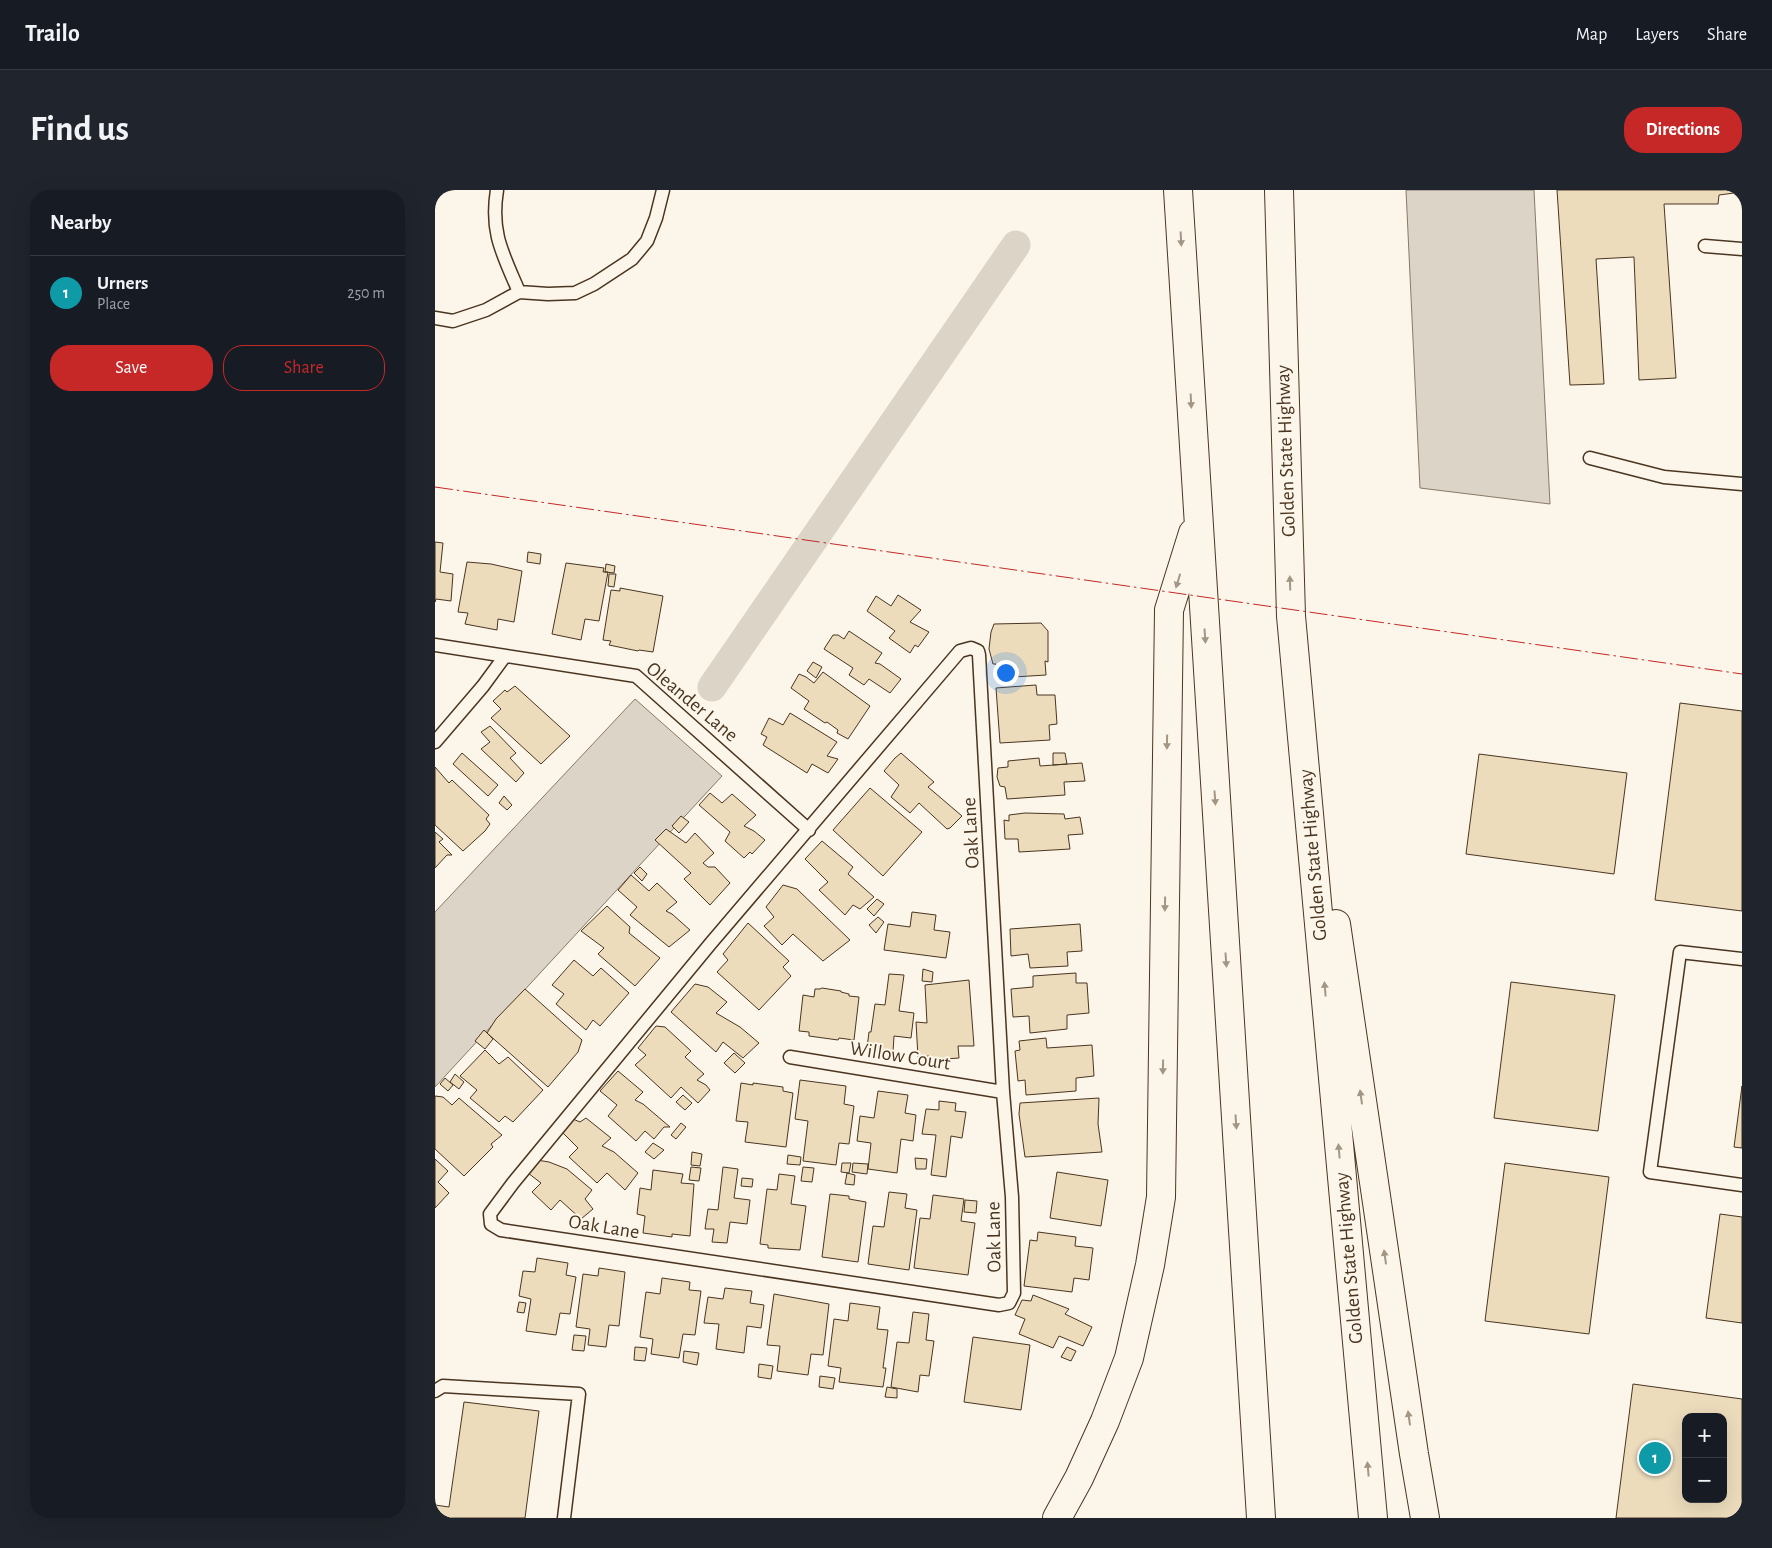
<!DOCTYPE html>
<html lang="en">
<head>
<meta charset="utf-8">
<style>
	:root { --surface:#171b24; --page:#20242c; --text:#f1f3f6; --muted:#9ea1a6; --line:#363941; --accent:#c62828 }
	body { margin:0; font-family:"Alegreya Sans",sans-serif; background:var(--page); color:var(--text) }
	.controls { position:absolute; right:15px; bottom:15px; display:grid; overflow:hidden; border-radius:10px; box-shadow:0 5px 20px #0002 }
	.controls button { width:45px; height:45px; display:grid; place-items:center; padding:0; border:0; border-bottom:1px solid var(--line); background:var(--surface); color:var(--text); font:25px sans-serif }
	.you { position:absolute; left:570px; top:482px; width:18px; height:18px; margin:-12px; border:4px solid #fff; border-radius:50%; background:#1a73e8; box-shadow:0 0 0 8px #1a73e833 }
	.badge { display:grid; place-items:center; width:32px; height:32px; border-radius:50%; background:var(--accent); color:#fff; font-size:16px; font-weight:700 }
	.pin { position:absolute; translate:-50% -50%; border:2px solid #fff; box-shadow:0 1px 5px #0006 }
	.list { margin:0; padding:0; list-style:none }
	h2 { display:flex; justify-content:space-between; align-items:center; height:65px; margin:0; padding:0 20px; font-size:21px }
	h2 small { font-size:16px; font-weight:400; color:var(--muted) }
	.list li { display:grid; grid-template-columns:32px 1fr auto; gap:15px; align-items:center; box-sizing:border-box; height:75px; padding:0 20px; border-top:1px solid var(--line) }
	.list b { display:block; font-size:19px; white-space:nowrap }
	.list p { margin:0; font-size:16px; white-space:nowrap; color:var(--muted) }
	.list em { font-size:16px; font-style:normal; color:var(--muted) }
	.actions { display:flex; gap:10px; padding:15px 20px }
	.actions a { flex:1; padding:11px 0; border:1px solid var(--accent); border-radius:20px; text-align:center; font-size:18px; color:var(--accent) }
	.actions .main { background:var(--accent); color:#fff }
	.map { position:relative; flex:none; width:1307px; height:1328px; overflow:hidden; border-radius:20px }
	header { display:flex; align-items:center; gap:30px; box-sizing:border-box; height:70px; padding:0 25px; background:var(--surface); border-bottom:1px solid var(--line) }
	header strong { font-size:24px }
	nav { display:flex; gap:28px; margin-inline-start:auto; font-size:18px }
	.intro { display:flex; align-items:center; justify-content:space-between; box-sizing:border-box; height:120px; padding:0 30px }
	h1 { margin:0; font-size:35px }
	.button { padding:12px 22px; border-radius:20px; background:var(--accent); color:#fff; font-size:18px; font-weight:700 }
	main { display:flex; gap:30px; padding:0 30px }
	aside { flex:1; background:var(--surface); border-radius:20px; box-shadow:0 5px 20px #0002 }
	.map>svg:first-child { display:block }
</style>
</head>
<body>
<header>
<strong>Trailo</strong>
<nav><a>Map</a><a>Layers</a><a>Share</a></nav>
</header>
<div class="intro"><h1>Find us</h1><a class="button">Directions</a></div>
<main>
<aside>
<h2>Nearby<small></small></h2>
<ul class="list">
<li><span class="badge" style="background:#0f9aa8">1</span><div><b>Urners</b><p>Place</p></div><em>250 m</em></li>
</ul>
<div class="actions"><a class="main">Save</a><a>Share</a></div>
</aside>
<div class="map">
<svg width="1307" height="1328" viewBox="0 0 1307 1328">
	<rect width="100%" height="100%" fill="#fbf6e9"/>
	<path fill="#dcd4c6" stroke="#887966" d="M971 0H1099L1115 314 985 298Z
		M200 509 287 586 0 897V722Z"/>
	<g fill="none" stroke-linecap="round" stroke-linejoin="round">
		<path stroke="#dcd4c6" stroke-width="29" d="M277 497 581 55"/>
	</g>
	<path fill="#ecdcbc" stroke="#4a3520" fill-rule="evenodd" d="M1122 0H1307V2L1284 5 1283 14H1229L1241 188 1204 190 1199 67 1161 69 1169 194 1135 195Z
		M0 352 8 353 5 382 18 384 16 411 1 409 0 412Z
		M93 362 106 364 105 374 92 372Z
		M32 372 56 374 87 381 79 432 63 429 62 440 30 434 33 423 23 422Z
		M131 373 169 378 168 382H173L164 431 150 429 146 450 117 444Z
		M171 374 180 376 179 383 170 382Z
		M174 384H181L179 397 173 396Z
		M185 398 228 406 218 462 204 460 203 461 174 455 176 451 168 450 176 400 185 401Z
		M463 405 486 420 475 432 494 442 483 457 480 455 475 463 454 448 460 441 432 421 441 406 456 416Z
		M606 433 613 441V472L610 471 611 485 562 488 561 474H558L554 459 556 442 559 434Z
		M414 441 447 463 440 473 445 474 466 489 455 503 434 489 429 495 414 485 418 478 389 459 398 445H403L409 449Z
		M378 472 387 477 381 488 372 481Z
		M388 482 435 516 413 549 402 543 403 540 392 532 390 533 369 519 374 511 356 498 364 484 371 487 379 493Z
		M601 495 602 505H620L622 534 614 535 615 550 565 553 561 498Z
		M80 496 135 546 106 574 56 528 66 519 58 511 70 500 72 502Z
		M1245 513 1307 521V721L1220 710Z
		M355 523 402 552 392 566 403 569 393 583 377 574 372 583 328 555 332 547 326 544 334 528 348 535Z
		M55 536 81 563 75 568 89 583 81 592 46 559 55 552 46 542Z
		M27 563 63 595 53 606 18 574Z
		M466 563 499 592 493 597 527 626 515 638 512 639 484 613 475 623 456 607 464 595 449 581 460 568Z
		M618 563H630L632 574 618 575Z
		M1044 564 1192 583 1179 684 1031 664Z
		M604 568 605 576 647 573 650 591 629 592 630 605 572 609 570 597 565 596 562 587 563 578 573 577V571Z
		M0 577 14 593 17 590 54 625 51 629 55 634 50 641 28 661 0 635Z
		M435 598 487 642 448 686 398 640Z
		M275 603 287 613 297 604 321 625 309 636 319 641 330 650 317 664 315 662 309 668 290 651 295 642 264 615Z
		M69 606 77 615 72 620 64 613Z
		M590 623 629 624 630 629 645 627 648 644 633 645 635 659 584 662 583 649H570L569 630 574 631V625Z
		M246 626 254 632 244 643 237 636Z
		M231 639 251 653 260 643 279 663 268 673 273 677H280L295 693 275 715 249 689 256 683 220 650Z
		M0 642 8 649 4 652 17 665H12L0 678Z
		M387 651 418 677 413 684 439 707 425 719 418 715 410 725 384 700 393 692 370 669Z
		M205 677 212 684 207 691 199 683Z
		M196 685 214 701 222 693 242 712 231 721 237 724 255 740 234 757 195 725 202 717 183 700Z
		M348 695 362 699 415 750 388 771 358 744 347 755 329 736 339 727 331 717Z
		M442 709 449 714 439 726 432 719Z
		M172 716 195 737 194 743 225 768 200 796 163 764 169 758 146 741Z
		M477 722 501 725 499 740 515 742 511 768 449 760 453 734 475 737Z
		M443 727 449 732 441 743 434 735Z
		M313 733 354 771 348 777 356 786 324 820 282 782 293 770 288 764Z
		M645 734 647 761 632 762 633 776 595 778 593 764 576 766 575 739Z
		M139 770 158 786 166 778 194 803 165 836 158 830 151 840 121 814 129 804 117 795Z
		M488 779 498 782 497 792 487 791Z
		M641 783V793H652L654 823 632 825V839L595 843 594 826 578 827 576 799 598 797V786Z
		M454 784 469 785 464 821 479 823 476 848 459 846 458 862 432 858 434 842H436L440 814 450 815Z
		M534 790 539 856H523L524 868 495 870 494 866 483 867 481 832 492 833 490 795Z
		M1076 792 1180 805 1163 941 1059 928Z
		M260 794 273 797 292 812 281 823 305 837 324 853 308 868 288 852 281 862 236 822Z
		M387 798 406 801V802L414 804V806L424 807 419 850 404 848 403 850 374 846V842L364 841 368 805 379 807 380 799H385Z
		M90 799 147 850 143 862 113 897 52 843 61 829Z
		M221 836 230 837 256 861 250 867 269 884 262 890 271 895 275 900 263 913 246 897 236 908 200 875 211 865 203 858Z
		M49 840 58 849 50 859 40 851Z
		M611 848 612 858 657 855 659 886 641 888V901L591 905 590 890 583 891 580 861 585 860 584 851Z
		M50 860 64 874 73 867 108 900 78 932 70 926 64 932 35 908 42 900 25 886Z
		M299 863 310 873 300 883 289 873Z
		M183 881 208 902 200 910 208 914 235 937H229L219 949 210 941 201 951 173 926 182 915 165 901Z
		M20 884 29 892 24 899 15 892Z
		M10 888 18 895 13 901 5 894Z
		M365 890 411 896 409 914 419 916 414 954 404 953 401 975 368 971 373 931 360 929Z
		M306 893 318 895V893L348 897V901L358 903 351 957 310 952 313 932 301 931Z
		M1307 896V958L1299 957Z
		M443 901 473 905 470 923 481 925 478 951 466 949 462 983 433 979 436 953 422 951 425 926 439 928Z
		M248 905 257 913 250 920 241 912Z
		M0 906 8 907 17 915 24 908 67 945 56 954 58 957 29 986 0 959Z
		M664 908 663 934 667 962 590 967 584 924 585 913Z
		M504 911 521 913 520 921 531 922 527 948 516 946 511 987 496 985 501 945 487 944 491 919 504 920Z
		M151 928 176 948 167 956 179 962 203 983 190 1000 172 983 162 993 134 967 143 958 128 943 138 929 145 932Z
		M246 933 251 937 241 949 236 945Z
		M218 953 229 960 219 969 210 962Z
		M257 962 267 964 265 976 256 975Z
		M353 965 366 967 365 975 352 974Z
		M480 968 492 969 491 979H481Z
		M0 969 13 981 3 992 14 1003 0 1018Z
		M102 970 114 972 132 979 157 1000 150 1009 158 1019 146 1029 125 1010 116 1020 97 1002 106 993 93 983Z
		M407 973H416L414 983 406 982Z
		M418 973 433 974 432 984 417 982Z
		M1070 973 1174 987 1154 1144 1050 1131Z
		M256 977 266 978 264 991 254 990Z
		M288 977 303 979 299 1008 315 1010 312 1034 295 1032 292 1053 277 1052 279 1039H270L273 1019 283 1020Z
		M368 977 379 978 377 992 366 991Z
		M218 980 248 984 246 993 259 994 255 1046 237 1044V1047L208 1043 210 1026 202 1024 205 998 216 1000Z
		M622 982 673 990 666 1036 615 1028Z
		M412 983 420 985 419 995 410 994Z
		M344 984 360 986 356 1014 371 1016 365 1060 333 1058V1055L325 1054 332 999 342 1000Z
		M307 988 318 989 317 997 306 996Z
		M454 1002 472 1004 470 1018 482 1020 474 1080 433 1074 438 1036 449 1037Z
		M395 1004 414 1006V1009L431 1012 423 1072 387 1067Z
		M498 1005 529 1009 526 1031 540 1033 533 1085 479 1078 485 1028 495 1029Z
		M530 1010 542 1011 541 1023 529 1022Z
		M1285 1024 1307 1027V1133L1271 1128Z
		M603 1042 641 1047 640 1056 658 1058 654 1090 639 1088 637 1102 589 1096 595 1050 602 1051Z
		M102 1068 133 1073 131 1085 141 1087 135 1124 125 1123 121 1145 91 1141 96 1109 84 1106 88 1081 100 1082Z
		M164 1078 190 1082 184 1136 174 1135 171 1157 153 1155 155 1139 141 1137 148 1084 163 1086Z
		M227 1088 255 1092 254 1100 266 1101 260 1145 248 1144 244 1168 216 1164 218 1149 205 1147 211 1102 225 1104Z
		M290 1098 317 1101 315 1113 329 1115 326 1138 312 1136 309 1163 281 1159 284 1134 269 1133 273 1107 288 1109Z
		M339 1104 394 1114 388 1165 376 1164 373 1185 342 1181 345 1156 332 1155Z
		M598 1105 634 1119 630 1124 657 1137 648 1156 624 1146 618 1158 584 1144 590 1129 580 1125 587 1110 596 1111Z
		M84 1112 91 1113 89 1123 82 1122Z
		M415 1113 445 1117 442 1139 453 1140 448 1178H451L448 1197 404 1192 406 1178 393 1176 399 1129 413 1131Z
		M478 1122 494 1124 491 1150 499 1151 494 1186 485 1185 483 1202 456 1197 462 1152 474 1153Z
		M139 1145 151 1146 149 1161 137 1160Z
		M538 1147 595 1155 586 1220 529 1212Z
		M200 1157 212 1158 210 1171 199 1170Z
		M632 1157 641 1161 636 1171 626 1167Z
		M249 1161 264 1163 262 1175 248 1172Z
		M324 1174 338 1176 336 1189 323 1187Z
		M385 1186 400 1188 398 1199 384 1197Z
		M1198 1194 1307 1209V1328H1181ZM1251 1227H1288V1309H1251Z
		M452 1197 462 1199V1208L450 1207Z
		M29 1212 104 1221 90 1328H0V1315L14 1317Z"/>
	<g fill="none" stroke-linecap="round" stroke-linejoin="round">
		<defs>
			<path id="lane" d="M62 0C55 43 68 64 84 102
				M1270 56 1307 59
				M0 128 18 131 51 120 84 102 113 104 140 103 159 94 197 69 212 51 221 28 228 0
				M1155 268 1229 287 1307 294
				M0 455 201 486 374 640
				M536 458 543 461 544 465 568 902 577 1007 579 1103 574 1113 564 1115 66 1040 56 1034 55 1024 78 993 276 753 525 461Z
				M0 552 48 496 70 466
				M1307 769 1245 762 1215 982 1307 995
				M355 867 568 902
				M0 1201 8 1196 144 1204 129 1328"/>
			<path id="highway" d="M743 0 826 1328
				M844 0 856 426 938 1328
				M901 734 979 1264 990 1328
				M622 1328 644 1288 670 1231 694 1168 715 1075 726 1007 734 420 758 343"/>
		</defs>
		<use href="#lane" stroke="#4a3520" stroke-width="15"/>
		<use href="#highway" stroke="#4a3520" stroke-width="30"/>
		<use href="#lane" stroke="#fbf6e9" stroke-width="12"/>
		<use href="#highway" stroke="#fbf6e9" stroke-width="28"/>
		<path stroke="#c62828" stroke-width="1" stroke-dasharray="18 4 2.5 4" stroke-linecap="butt" d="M0 297 1307 484"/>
	</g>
	<defs><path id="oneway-solid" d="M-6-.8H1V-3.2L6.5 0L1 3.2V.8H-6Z" transform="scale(1.25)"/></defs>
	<g fill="#a29684">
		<use href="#oneway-solid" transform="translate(746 49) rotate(87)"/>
		<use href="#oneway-solid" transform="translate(756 211) rotate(87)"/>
		<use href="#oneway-solid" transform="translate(743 391) rotate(107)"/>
		<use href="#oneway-solid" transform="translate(855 393) rotate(-92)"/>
		<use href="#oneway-solid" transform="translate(770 446) rotate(86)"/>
		<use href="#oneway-solid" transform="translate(732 552) rotate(91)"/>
		<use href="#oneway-solid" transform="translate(780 608) rotate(86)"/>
		<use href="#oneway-solid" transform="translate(730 714) rotate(91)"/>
		<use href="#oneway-solid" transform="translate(791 770) rotate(86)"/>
		<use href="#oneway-solid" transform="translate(890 799) rotate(-95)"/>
		<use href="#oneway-solid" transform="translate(728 877) rotate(91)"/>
		<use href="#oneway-solid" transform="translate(926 907) rotate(-98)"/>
		<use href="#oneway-solid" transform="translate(801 932) rotate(86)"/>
		<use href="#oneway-solid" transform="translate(904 961) rotate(-95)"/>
		<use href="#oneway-solid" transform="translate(950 1067) rotate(-98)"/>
		<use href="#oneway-solid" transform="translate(974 1228) rotate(-98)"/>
		<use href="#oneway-solid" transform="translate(933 1279) rotate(-95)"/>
	</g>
	<g text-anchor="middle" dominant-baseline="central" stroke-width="4" stroke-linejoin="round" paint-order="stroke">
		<g font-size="20" fill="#4a3520" stroke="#fbf6e9">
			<text transform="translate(851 261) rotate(-92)">Golden State Highway</text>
			<text transform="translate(257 512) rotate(40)">Oleander Lane</text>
			<text transform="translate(536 643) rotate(-93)">Oak Lane</text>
			<text transform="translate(878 665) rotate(-95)">Golden State Highway</text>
			<text transform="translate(465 866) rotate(9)">Willow Court</text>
			<text transform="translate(169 1037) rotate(9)">Oak Lane</text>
			<text transform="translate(559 1047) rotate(-91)">Oak Lane</text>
			<text transform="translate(914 1068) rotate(-95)">Golden State Highway</text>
		</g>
	</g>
</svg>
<div class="controls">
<button>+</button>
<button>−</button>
</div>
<div class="you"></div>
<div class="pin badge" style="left:1220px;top:1268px;background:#0f9aa8">1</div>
</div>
</main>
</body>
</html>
